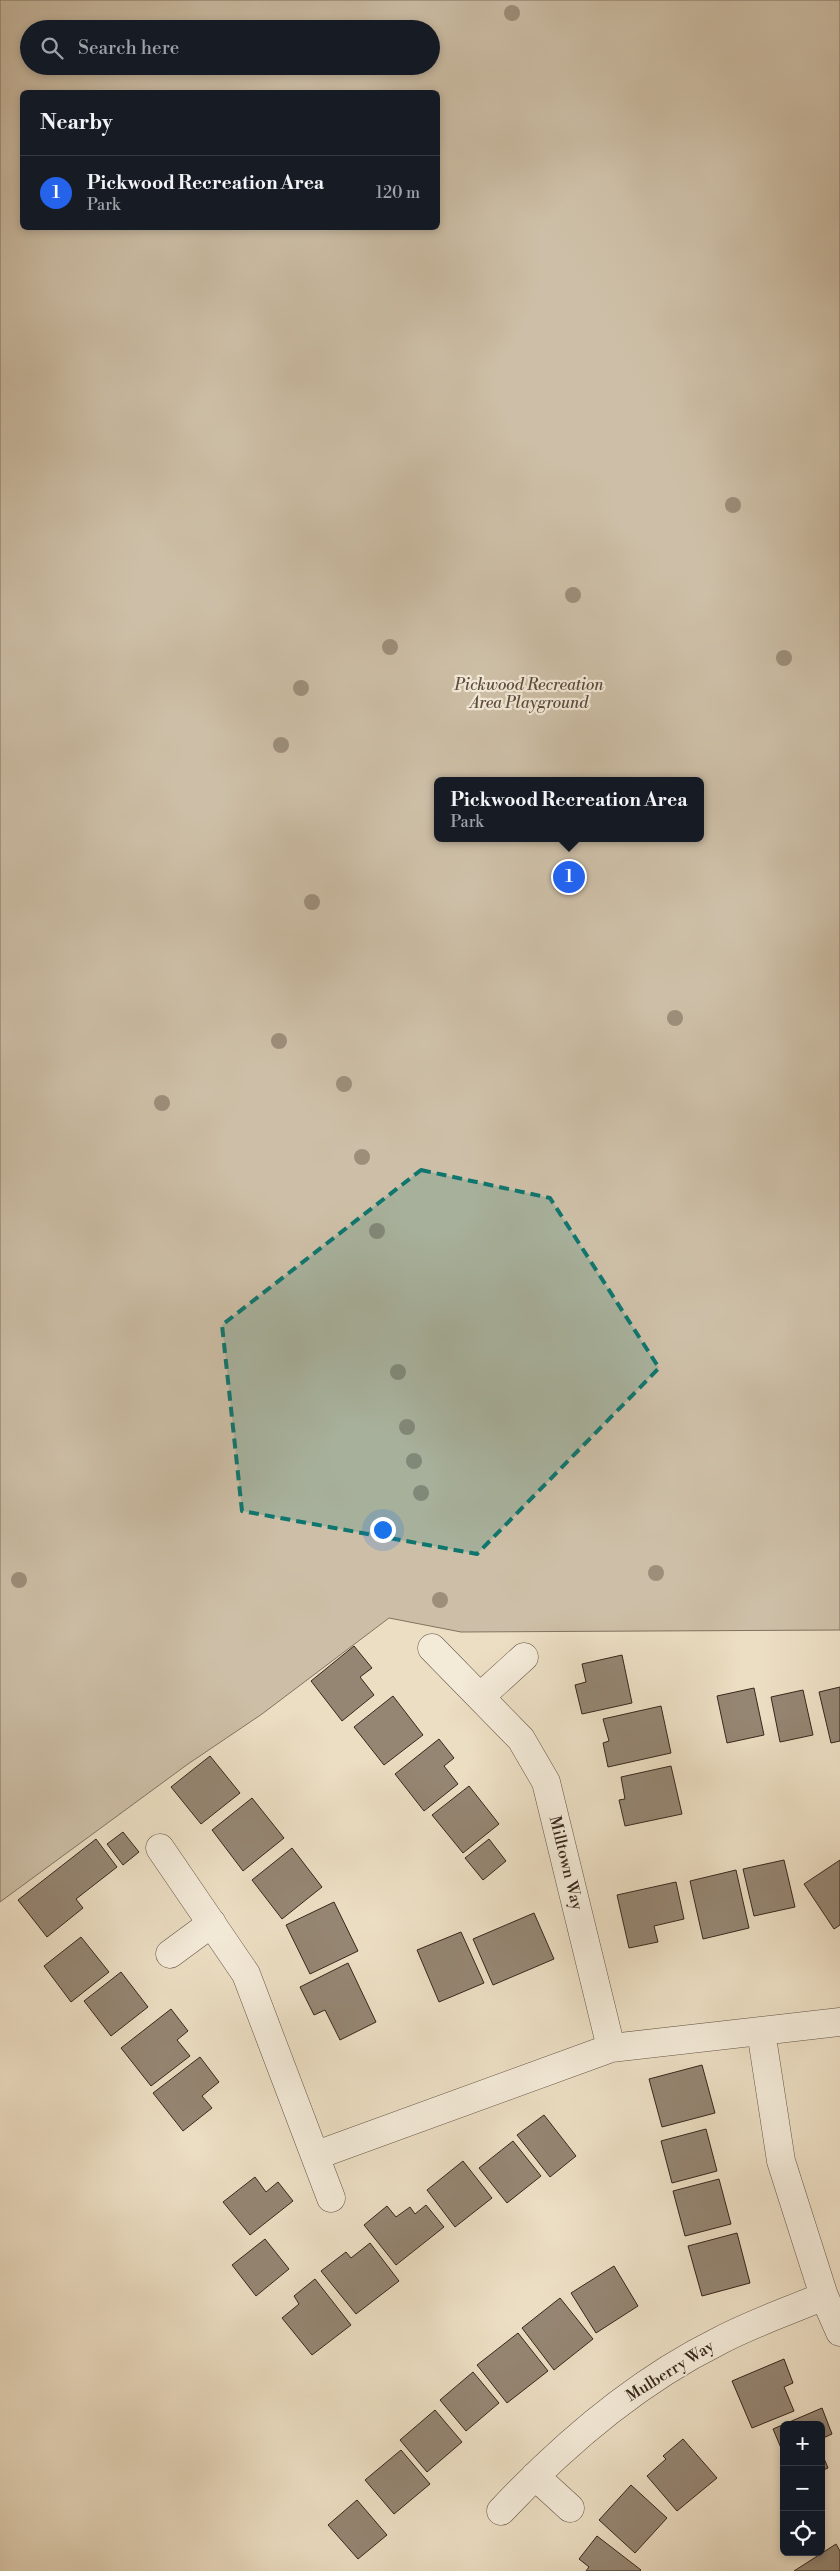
<!DOCTYPE html>
<html lang="en">
<head>
<meta charset="utf-8">
<style>
	:root { --surface:#171b24; --page:#242831; --text:#f1f3f6; --muted:#9ea1a6; --line:#363941; --accent:#2563eb }
	body { margin:0; font-family:"Libre Bodoni",serif; background:var(--page); color:var(--text) }
	.controls { position:absolute; right:15px; bottom:15px; display:grid; overflow:hidden; border-radius:8px; box-shadow:0 2px 8px #0003 }
	.controls button { width:45px; height:45px; display:grid; place-items:center; padding:0; border:0; border-bottom:1px solid var(--line); background:var(--surface); color:var(--text); font:25px sans-serif }
	.you { position:absolute; left:382px; top:1529px; width:18px; height:18px; margin:-12px; border:4px solid #fff; border-radius:50%; background:#1a73e8; box-shadow:0 0 0 8px #1a73e833 }
	.badge { display:grid; place-items:center; width:32px; height:32px; border-radius:50%; background:var(--accent); color:#fff; font-size:16px; font-weight:700 }
	.pin { position:absolute; translate:-50% -50%; border:2px solid #fff; box-shadow:0 1px 5px #0006 }
	.popup { position:absolute; left:434px; top:777px; width:270px; height:65px; box-sizing:border-box; display:grid; place-content:center; border-radius:8px; background:var(--surface); filter:drop-shadow(0 1px 4px #0005); font-size:16px; white-space:nowrap; color:var(--muted) }
	.popup b { font-size:19px; color:var(--text) }
	.popup::after { content:''; position:absolute; left:50%; top:100%; margin-left:-10px; border:10px solid transparent; border-top-color:var(--surface) }
	.list { margin:0; padding:0; list-style:none }
	h2 { display:flex; justify-content:space-between; align-items:center; height:65px; margin:0; padding:0 20px; font-size:21px }
	h2 small { font-size:16px; font-weight:400; color:var(--muted) }
	.list li { display:grid; grid-template-columns:32px 1fr auto; gap:15px; align-items:center; box-sizing:border-box; height:75px; padding:0 20px; border-top:1px solid var(--line) }
	.list b { display:block; font-size:19px; white-space:nowrap }
	.list p { margin:0; font-size:16px; white-space:nowrap; color:var(--muted) }
	.list em { font-size:16px; font-style:normal; color:var(--muted) }
	.icon { flex:none; width:28px; height:28px; fill:none; stroke:currentColor; stroke-width:2; stroke-linecap:round; stroke-linejoin:round }
	.map { position:relative; flex:none; width:840px; height:2571px; overflow:hidden }
	.search { position:absolute; background:var(--surface); box-shadow:0 2px 8px #0003; left:20px; top:20px; width:420px; height:55px; display:flex; align-items:center; gap:12px; box-sizing:border-box; padding:0 18px; border-radius:28px; color:var(--muted); font-size:19px }
	.panel { position:absolute; background:var(--surface); box-shadow:0 2px 8px #0003; left:20px; top:90px; width:420px; height:140px; border-radius:8px }
	.map>svg:first-child { display:block }
</style>
</head>
<body>
<div class="map">
<svg width="840" height="2571" viewBox="0 0 840 2571">
	<rect width="100%" height="100%" fill="#ecdec3"/>
	<filter id="stains"><feTurbulence type="fractalNoise" baseFrequency=".004" numOctaves="4"/><feColorMatrix values="0 0 0 0 .2 0 0 0 0 .09 0 0 0 0 .02 0 0 0 .5 -.17"/></filter>
	<radialGradient id="worn" r=".72"><stop offset=".6" stop-color="#630" stop-opacity="0"/><stop offset="1" stop-color="#630" stop-opacity=".3"/></radialGradient>
	<path fill="#cdbfa7" stroke="#827362" fill-rule="evenodd" d="M0 0H840V1630L461 1632 389 1618 262 1714 188 1764 0 1902ZM29 29H431V66H29ZM22 92H438V228H22ZM438 781H700V838H438Z"/>
	<path fill="#958673" stroke="#37271c" d="M354 1646 372 1668 360 1677 374 1695 342 1721 311 1681Z
		M622 1655 632 1703 582 1714 575 1685 586 1682 582 1664Z
		M840 1687V1741L831 1743 819 1692Z
		M754 1688 764 1735 727 1743 717 1696Z
		M803 1690 813 1735 780 1742 771 1697Z
		M393 1696 423 1735 384 1765 354 1727Z
		M661 1706 671 1753 608 1767 603 1743 609 1741 603 1719Z
		M439 1739 454 1758 444 1766 458 1784 424 1811 395 1774Z
		M210 1756 240 1793 201 1824 171 1787Z
		M671 1766 682 1814 625 1826 619 1800 625 1799 621 1777Z
		M469 1786 499 1824 463 1853 432 1815Z
		M252 1798 284 1838 243 1871 212 1830Z
		M123 1832 139 1852 123 1865 107 1844Z
		M96 1839 117 1867 76 1899 83 1908 47 1937 18 1900Z
		M489 1839 506 1861 483 1880 465 1858Z
		M292 1848 322 1887 282 1919 252 1880Z
		M784 1860 795 1907 754 1916 743 1869Z
		M840 1860V1925L834 1929 804 1884Z
		M736 1870 749 1928 703 1939 690 1881Z
		M676 1882 684 1919 654 1926 658 1942 629 1948 617 1895Z
		M334 1902 358 1951 310 1974 286 1925Z
		M534 1913 554 1959 493 1985 473 1939Z
		M461 1932 484 1983 439 2002 417 1950Z
		M81 1937 109 1972 71 2002 44 1966Z
		M348 1963 376 2022 340 2040 325 2010 314 2015 300 1987Z
		M121 1972 148 2007 111 2036 84 2001Z
		M171 2009 188 2031 177 2040 190 2056 151 2086 121 2048Z
		M200 2057 219 2082 202 2096 212 2108 183 2131 153 2093Z
		M702 2065 715 2113 662 2127 649 2079Z
		M544 2115 576 2156 550 2177 517 2135Z
		M706 2129 717 2171 672 2183 661 2141Z
		M513 2141 541 2176 507 2203 479 2168Z
		M463 2161 492 2198 455 2227 427 2190Z
		M255 2177 266 2192 278 2182 293 2201 250 2235 223 2202Z
		M719 2179 731 2224 685 2236 673 2191Z
		M426 2205 444 2227 396 2265 364 2225 387 2206 396 2217 410 2207 415 2214Z
		M737 2233 750 2283 702 2296 688 2246Z
		M265 2239 289 2269 256 2296 232 2265Z
		M370 2243 399 2281 356 2314 321 2271 346 2252 351 2258Z
		M614 2266 638 2306 596 2333 571 2293Z
		M315 2279 351 2325 312 2355 282 2318 299 2304 294 2296Z
		M560 2298 593 2339 554 2370 522 2328Z
		M518 2333 548 2371 507 2403 477 2365Z
		M784 2359 793 2383 784 2387 794 2411 752 2428 732 2381Z
		M473 2372 499 2403 466 2431 440 2400Z
		M822 2408 832 2434 821 2439V2425H784V2455L773 2429Z
		M435 2410 462 2442 427 2472 400 2440Z
		M683 2439 717 2478 677 2511 647 2476 666 2459 663 2456Z
		M401 2450 430 2484 394 2514 365 2480Z
		M821 2451 828 2468 821 2471Z
		M631 2485 667 2518 635 2553 599 2520Z
		M357 2500 387 2535 358 2559 328 2525Z
		M597 2536 641 2570 640 2571H586L589 2567 579 2559Z
		M836 2544 840 2551V2571H794Z"/>
	<g fill="none" stroke-linecap="round" stroke-linejoin="round">
		<defs>
			<path id="minor" d="M432 1648 521 1739 546 1782 611 2048
				M480 1697 524 1657
				M160 1848 246 1974 331 2198
				M170 1954 212 1923
				M761 2031 781 2161 824 2296 840 2332
				M317 2155 611 2048 840 2022
				M535 2476 570 2508
				M501 2511C564 2444 636 2382 719 2341 753 2323 789 2311 824 2296"/>
		</defs>
		<use href="#minor" stroke="#645546" stroke-width="29"/>
		<use href="#minor" stroke="#f3ead8" stroke-width="28"/>
	</g>
	<g fill="#9d8e7a">
		<circle cx="512" cy="13" r="8"/>
		<circle cx="733" cy="505" r="8"/>
		<circle cx="573" cy="595" r="8"/>
		<circle cx="390" cy="647" r="8"/>
		<circle cx="784" cy="658" r="8"/>
		<circle cx="301" cy="688" r="8"/>
		<circle cx="281" cy="745" r="8"/>
		<circle cx="312" cy="902" r="8"/>
		<circle cx="675" cy="1018" r="8"/>
		<circle cx="279" cy="1041" r="8"/>
		<circle cx="344" cy="1084" r="8"/>
		<circle cx="162" cy="1103" r="8"/>
		<circle cx="362" cy="1157" r="8"/>
		<circle cx="377" cy="1231" r="8"/>
		<circle cx="398" cy="1372" r="8"/>
		<circle cx="407" cy="1427" r="8"/>
		<circle cx="414" cy="1461" r="8"/>
		<circle cx="421" cy="1493" r="8"/>
		<circle cx="656" cy="1573" r="8"/>
		<circle cx="19" cy="1580" r="8"/>
		<circle cx="440" cy="1600" r="8"/>
	</g>
	<path fill="#0f766e" fill-opacity="0.2" stroke="#0f766e" stroke-width="4" stroke-dasharray="10 6" stroke-linejoin="round" d="M421 1170 550 1198 659 1368 477 1554 242 1511 222 1325Z"/>
	<g text-anchor="middle" dominant-baseline="central" stroke-width="4.5" stroke-linejoin="round" paint-order="stroke">
		<g font-size="16" font-style="italic" fill="#5c4d3f" stroke="#f3ead8">
			<text x="529" y="685">Pickwood Recreation<tspan x="529" dy="18">Area Playground</tspan></text>
		</g>
		<g font-size="16" fill="#37271c" stroke="#f3ead8">
			<text transform="translate(566 1863) rotate(76)">Milltown Way</text>
			<text transform="translate(670 2371) rotate(-32)">Mulberry Way</text>
		</g>
	</g>
	<rect width="100%" height="100%" filter="url(#stains)"/>
	<rect width="100%" height="100%" fill="url(#worn)"/>
</svg>
<div class="controls">
<button>+</button>
<button>−</button>
<button><svg class="icon" aria-label="locate" viewBox="0 0 24 24"><circle cx="12" cy="12" r="6"/><path d="M12 2v4M12 18v4M2 12h4M18 12h4"/></svg></button>
</div>
<div class="you"></div>
<div class="pin badge" style="left:569px;top:877px">1</div>
<div class="popup"><b>Pickwood Recreation Area</b>Park</div>
<div class="search"><svg class="icon" aria-label="search" viewBox="0 0 24 24"><circle cx="10" cy="10" r="6"/><path d="M15 15l6 6"/></svg>Search here</div>
<section class="panel">
<h2>Nearby<small></small></h2>
<ul class="list">
<li><span class="badge">1</span><div><b>Pickwood Recreation Area</b><p>Park</p></div><em>120 m</em></li>
</ul>
</section>
</div>
</body>
</html>
